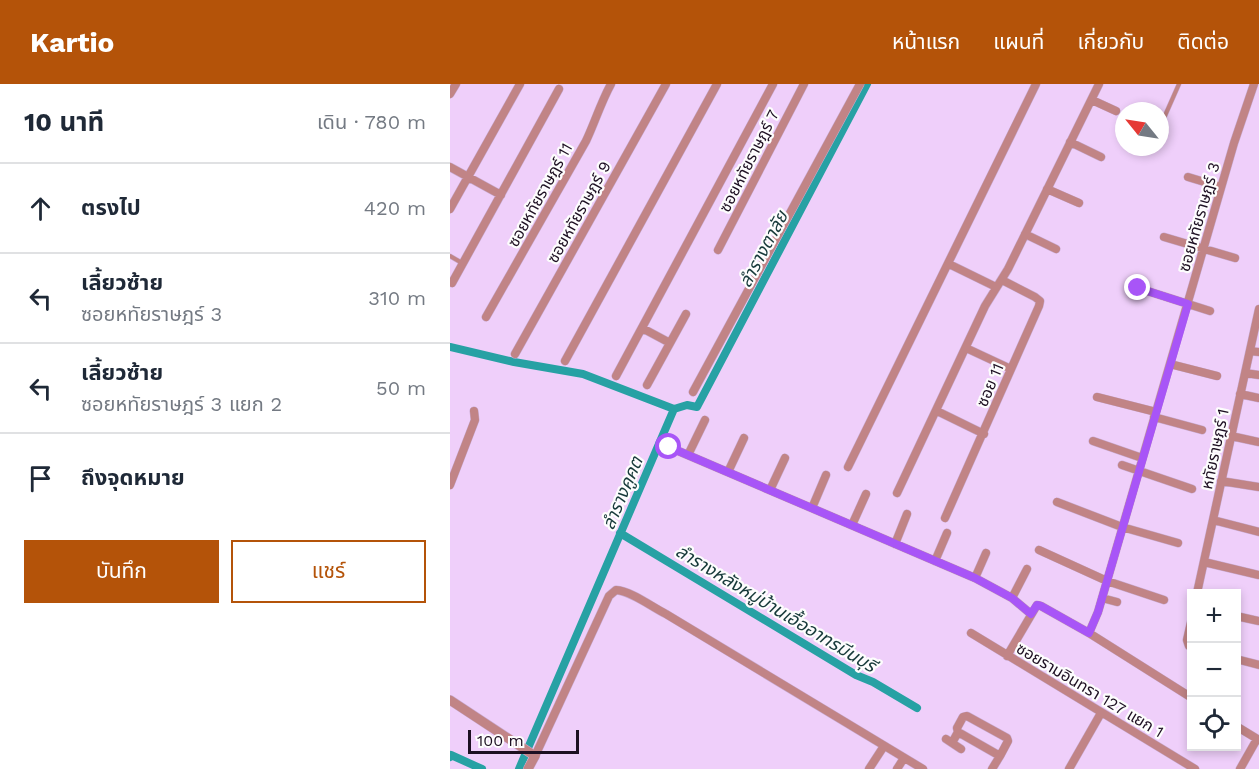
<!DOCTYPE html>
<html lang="th">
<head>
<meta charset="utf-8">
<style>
	:root { --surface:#fff; --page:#f6f6f7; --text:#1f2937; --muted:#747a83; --line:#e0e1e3; --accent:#b45309 }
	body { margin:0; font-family:"Work Sans","Noto Sans Thai",sans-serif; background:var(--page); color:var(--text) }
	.controls { position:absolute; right:18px; bottom:18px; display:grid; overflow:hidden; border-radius:0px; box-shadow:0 3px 9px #0003 }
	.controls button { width:54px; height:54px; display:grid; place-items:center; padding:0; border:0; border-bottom:2px solid var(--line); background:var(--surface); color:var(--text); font:30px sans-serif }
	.compass { position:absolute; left:665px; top:18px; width:54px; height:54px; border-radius:50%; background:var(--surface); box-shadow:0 3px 9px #0003; rotate:300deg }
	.scale { position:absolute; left:18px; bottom:15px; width:111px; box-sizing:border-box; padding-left:6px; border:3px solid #1d0f22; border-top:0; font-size:16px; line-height:21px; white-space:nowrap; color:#1d0f22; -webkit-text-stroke:4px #fdfdfd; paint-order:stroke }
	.stop { position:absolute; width:18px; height:18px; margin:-14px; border:4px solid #a855f7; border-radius:50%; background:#fff }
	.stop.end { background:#a855f7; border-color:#fff; box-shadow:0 2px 6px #0008 }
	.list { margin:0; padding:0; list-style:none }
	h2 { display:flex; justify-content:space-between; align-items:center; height:78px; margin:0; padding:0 24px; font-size:26px }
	h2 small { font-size:20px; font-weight:400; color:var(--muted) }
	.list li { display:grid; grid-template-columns:39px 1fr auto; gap:18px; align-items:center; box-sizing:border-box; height:90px; padding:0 24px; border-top:2px solid var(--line) }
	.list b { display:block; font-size:22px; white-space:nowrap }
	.list p { margin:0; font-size:20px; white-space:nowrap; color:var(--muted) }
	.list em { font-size:20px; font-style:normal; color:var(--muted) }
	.actions { display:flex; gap:12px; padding:18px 24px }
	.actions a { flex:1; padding:14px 0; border:2px solid var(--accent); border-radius:0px; text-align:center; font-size:21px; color:var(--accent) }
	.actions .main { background:var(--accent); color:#fff }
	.icon { flex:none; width:33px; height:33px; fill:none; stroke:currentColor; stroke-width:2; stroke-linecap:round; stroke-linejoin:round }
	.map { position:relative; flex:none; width:809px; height:685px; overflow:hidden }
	header { display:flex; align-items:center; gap:36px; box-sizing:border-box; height:84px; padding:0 30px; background:var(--accent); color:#fff }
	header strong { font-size:28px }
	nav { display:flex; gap:33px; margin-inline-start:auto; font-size:21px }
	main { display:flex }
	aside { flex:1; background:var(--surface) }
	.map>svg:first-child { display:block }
</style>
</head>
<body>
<header>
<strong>Kartio</strong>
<nav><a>หน้าแรก</a><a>แผนที่</a><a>เกี่ยวกับ</a><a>ติดต่อ</a></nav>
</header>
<main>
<aside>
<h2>10 นาที<small>เดิน · 780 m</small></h2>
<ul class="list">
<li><svg class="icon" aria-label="ahead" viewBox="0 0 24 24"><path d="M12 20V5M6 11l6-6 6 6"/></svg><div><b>ตรงไป</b></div><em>420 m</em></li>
<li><svg class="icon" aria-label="left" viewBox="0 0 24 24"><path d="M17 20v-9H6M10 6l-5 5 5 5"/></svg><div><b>เลี้ยวซ้าย</b><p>ซอยหทัยราษฎร์ 3</p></div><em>310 m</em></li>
<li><svg class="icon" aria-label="left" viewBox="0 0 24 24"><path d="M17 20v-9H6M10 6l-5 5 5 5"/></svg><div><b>เลี้ยวซ้าย</b><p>ซอยหทัยราษฎร์ 3 แยก 2</p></div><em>50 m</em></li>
<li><svg class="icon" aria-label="arrive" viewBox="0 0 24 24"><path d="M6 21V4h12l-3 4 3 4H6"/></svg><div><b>ถึงจุดหมาย</b></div></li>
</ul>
<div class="actions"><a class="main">บันทึก</a><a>แชร์</a></div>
</aside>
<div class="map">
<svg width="809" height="685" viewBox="0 0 809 685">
	<rect width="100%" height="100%" fill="#efcffa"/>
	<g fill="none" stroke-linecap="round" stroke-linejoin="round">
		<path stroke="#27a1a4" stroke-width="8" d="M0 263 64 278 133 290 224 325 69 685
			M224 325 237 321 247 323 417 0
			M170 449 406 591 423 598 467 624
			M0 673 1 671 32 685"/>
		<defs>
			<path id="service" d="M710 43 729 0
				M0 172 12 179"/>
			<path id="minor" d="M0 10 6 0
				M642 16 666 27
				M620 58 651 73
				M0 83 51 111
				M738 93 771 103
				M597 105 629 119
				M0 125 70 0
				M575 150 606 165
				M714 153 785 174
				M268 166 354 0
				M499 180 546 203
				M2 199 109 5
				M688 204 760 227
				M36 233 136 57C145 38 151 18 161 0
				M192 244 220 259
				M516 264 561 285
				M800 267 809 268
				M65 270 216 0
				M115 277 267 0
				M720 280 767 292
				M795 289 809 291
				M166 292 323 0
				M197 301 236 230
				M243 308 410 0
				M790 310 809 314
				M647 313 706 328
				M487 327 534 350
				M704 333 752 346
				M781 352 809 358
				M643 357 692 374
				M219 363 525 494 562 514 581 530
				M238 371 255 336
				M672 381 742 405
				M398 383 586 0
				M278 388 294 354
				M771 397 809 403
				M0 401 25 336 24 327
				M320 406 335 374
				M447 409 535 222 558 185 649 0
				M607 418 672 443 728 459
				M362 424 376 391
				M495 434 589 222 590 217 585 213 552 196
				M763 436 809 448
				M402 441 416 410
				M445 460 457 430
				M589 466 657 497 714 516
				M485 477 497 449
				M754 478 809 491
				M525 494 536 469
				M747 509 809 225
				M562 514 577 485
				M652 514 667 518
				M786 532 809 537
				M742 534 737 556 739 562 742 563
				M521 549 745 685
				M639 549 648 528 657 497 784 59 804 0
				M557 572 587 521 591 522 639 549 742 614
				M786 575 809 581
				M786 642 809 656
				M496 655 511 665
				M502 659 508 648 507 644 513 633 517 632 557 654 558 657 550 672 508 648
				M85 672 159 512 166 506C181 507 202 523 216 530L473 685
				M419 685 434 662
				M447 685 454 674
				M542 685 550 672
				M619 685 651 629
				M790 685 807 655"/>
			<path id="tertiary" d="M0 616 85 672 78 685"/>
		</defs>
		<use href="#service" stroke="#c9acd3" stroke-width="5"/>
		<use href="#minor" stroke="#c9acd3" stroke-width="9"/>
		<use href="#tertiary" stroke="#c9acd3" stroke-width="10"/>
		<use href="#service" stroke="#c18486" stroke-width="4"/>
		<use href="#minor" stroke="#c18486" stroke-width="8"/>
		<use href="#tertiary" stroke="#c18486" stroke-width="9"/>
	</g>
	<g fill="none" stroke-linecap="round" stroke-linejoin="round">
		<path stroke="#a855f7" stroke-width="8" d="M219 363 525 494 562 514 581 530 587 521 591 522 639 549 648 528 657 497 738 220 688 204"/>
	</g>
	<g text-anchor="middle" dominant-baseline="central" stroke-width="4.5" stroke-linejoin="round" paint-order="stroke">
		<g font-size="16" fill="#1d0f22" stroke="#fdfdfd">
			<text transform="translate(299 77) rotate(-63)">ซอยหทัยราษฎร์ 7</text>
			<text transform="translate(90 111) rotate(-61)">ซอยหทัยราษฎร์ 11</text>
			<text transform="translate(129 128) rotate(-61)">ซอยหทัยราษฎร์ 9</text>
			<text transform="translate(749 133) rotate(-74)">ซอยหทัยราษฎร์ 3</text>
			<text transform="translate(540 301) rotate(-67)">ซอย 11</text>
			<text transform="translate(765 365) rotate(-78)">หทัยราษฎร์ 1</text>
			<text transform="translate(640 606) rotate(31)">ซอยรามอินทรา 127 แยก 1</text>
		</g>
		<g font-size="18" font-style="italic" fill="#183a3b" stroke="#fdfdfd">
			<text transform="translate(313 165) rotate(-62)">ลำรางตาลัย</text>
			<text transform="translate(172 409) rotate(-67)">ลำรางคูคต</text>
			<text transform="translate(326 524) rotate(31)">ลำรางหลังหมู่บ้านเอื้ออาทรมีนบุรี</text>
		</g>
	</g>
</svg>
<div class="controls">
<button>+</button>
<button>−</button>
<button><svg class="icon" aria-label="locate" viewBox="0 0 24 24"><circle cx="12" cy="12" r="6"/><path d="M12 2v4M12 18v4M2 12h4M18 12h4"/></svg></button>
</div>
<svg class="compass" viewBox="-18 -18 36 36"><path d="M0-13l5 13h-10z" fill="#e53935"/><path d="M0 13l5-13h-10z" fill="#747a83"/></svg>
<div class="scale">100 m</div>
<div class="stop" style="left:219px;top:363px"></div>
<div class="stop end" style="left:688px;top:204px"></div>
</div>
</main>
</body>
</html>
